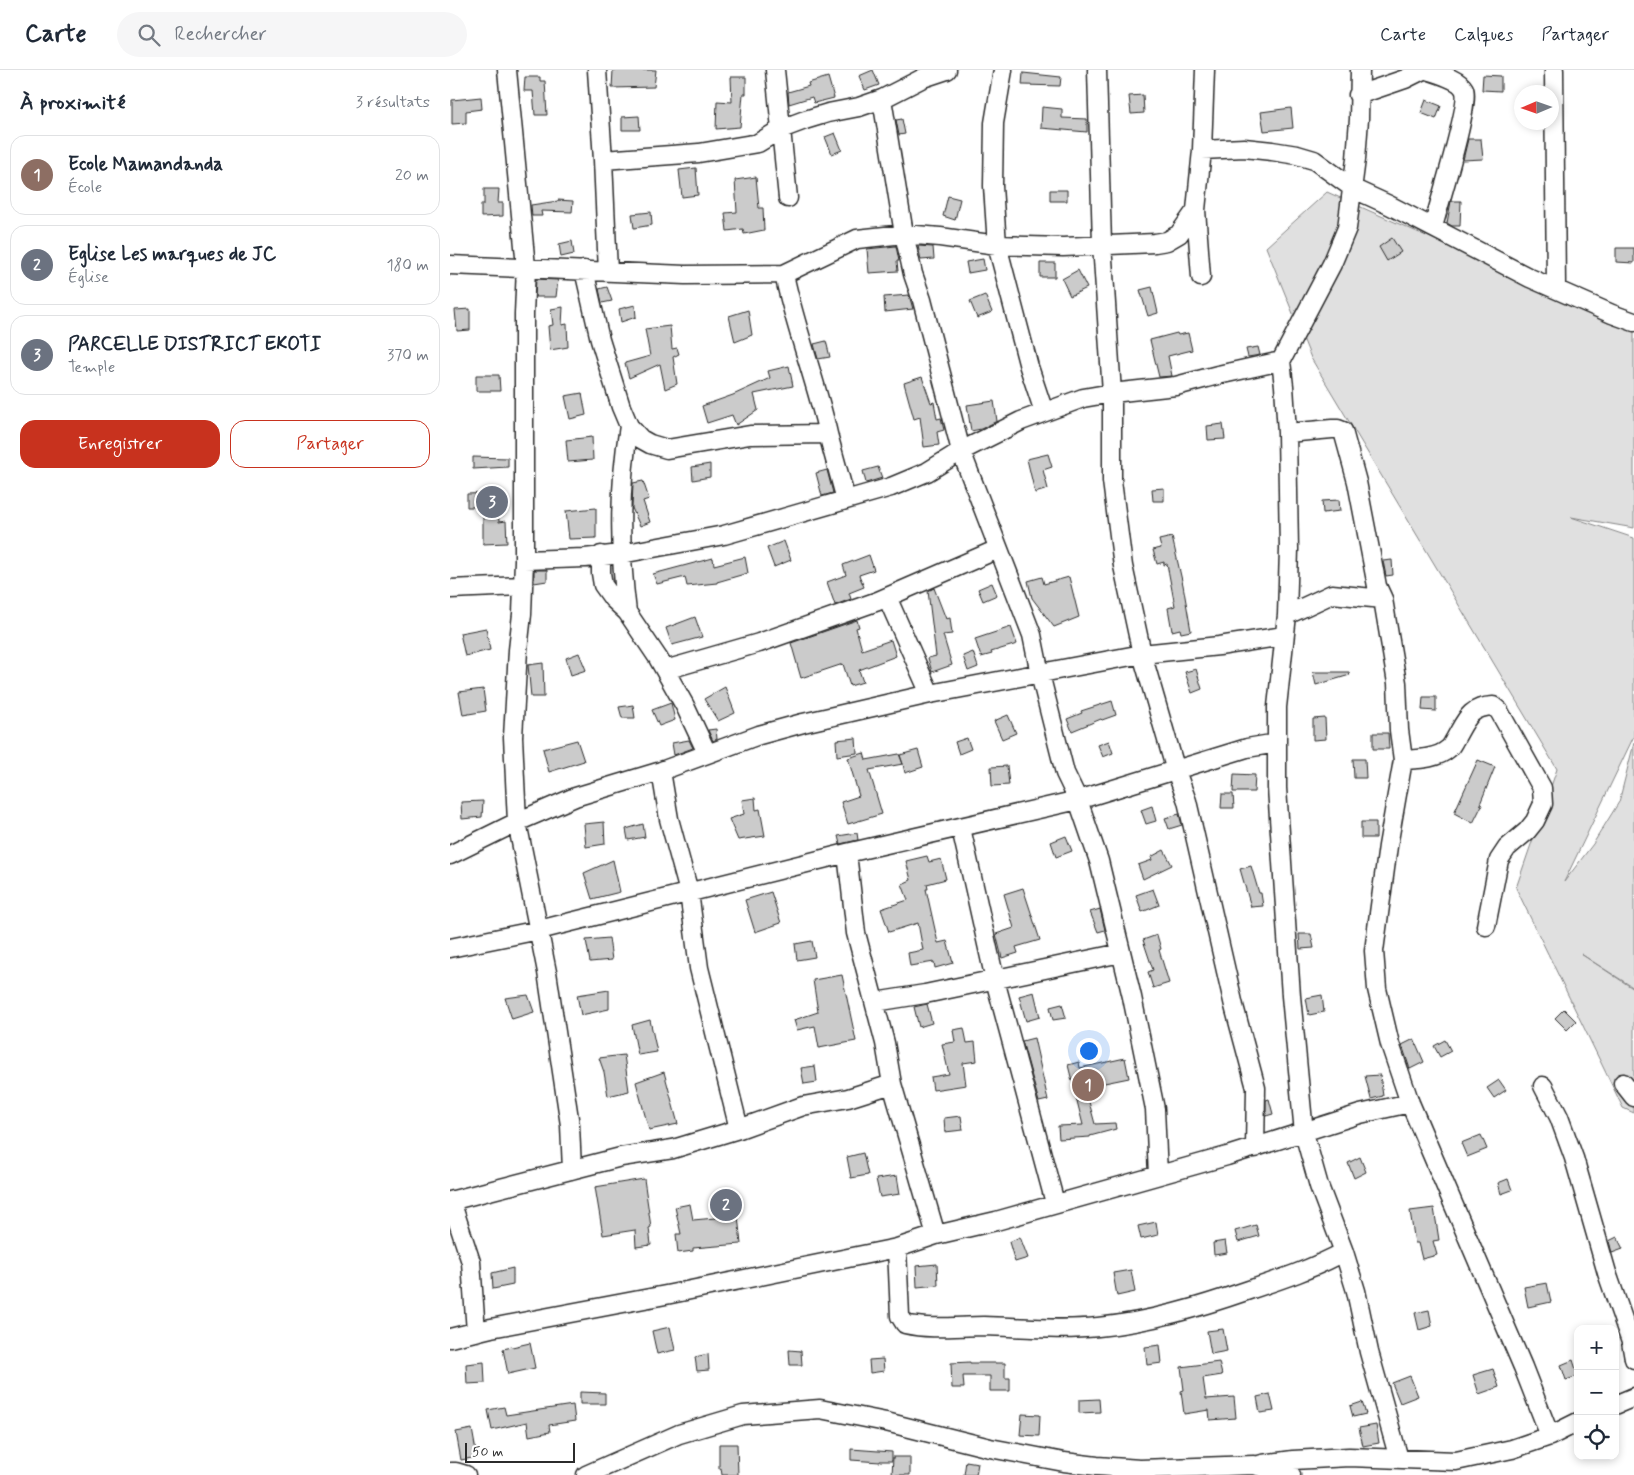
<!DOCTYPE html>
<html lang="fr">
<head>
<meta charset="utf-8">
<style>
	:root { --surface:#fff; --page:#f6f6f7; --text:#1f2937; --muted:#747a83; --line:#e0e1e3; --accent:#c8321e }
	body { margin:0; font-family:Mynerve,sans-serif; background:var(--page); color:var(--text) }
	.controls { position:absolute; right:15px; bottom:15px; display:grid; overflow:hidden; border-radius:10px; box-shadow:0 2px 8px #0003 }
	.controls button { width:45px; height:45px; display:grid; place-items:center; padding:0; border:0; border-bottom:1px solid var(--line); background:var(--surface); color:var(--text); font:25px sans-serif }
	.compass { position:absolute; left:1064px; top:15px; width:45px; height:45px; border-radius:50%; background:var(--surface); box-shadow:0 2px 8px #0003; rotate:268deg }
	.scale { position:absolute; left:15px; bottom:12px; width:110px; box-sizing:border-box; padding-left:5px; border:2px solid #2b2b2b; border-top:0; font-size:14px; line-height:18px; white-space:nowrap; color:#2b2b2b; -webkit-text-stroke:4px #fff; paint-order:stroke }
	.you { position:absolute; left:638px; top:980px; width:18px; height:18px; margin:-12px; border:4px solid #fff; border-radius:50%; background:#1a73e8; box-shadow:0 0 0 8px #1a73e833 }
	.badge { display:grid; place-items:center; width:32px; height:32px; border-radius:50%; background:var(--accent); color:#fff; font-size:16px; font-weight:700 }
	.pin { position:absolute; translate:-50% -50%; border:2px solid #fff; box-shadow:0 1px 5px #0006 }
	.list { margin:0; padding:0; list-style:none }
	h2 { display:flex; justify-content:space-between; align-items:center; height:65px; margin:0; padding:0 20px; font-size:21px }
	h2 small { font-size:16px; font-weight:400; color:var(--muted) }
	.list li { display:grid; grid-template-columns:32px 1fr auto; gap:15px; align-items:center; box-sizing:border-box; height:80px; margin:0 10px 10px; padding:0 10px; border:1px solid var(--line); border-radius:15px }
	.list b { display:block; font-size:19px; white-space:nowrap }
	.list p { margin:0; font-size:16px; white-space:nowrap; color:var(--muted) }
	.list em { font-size:16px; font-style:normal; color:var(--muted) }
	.actions { display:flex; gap:10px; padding:15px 20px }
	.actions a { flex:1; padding:11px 0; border:1px solid var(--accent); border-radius:15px; text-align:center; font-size:18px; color:var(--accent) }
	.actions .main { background:var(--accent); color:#fff }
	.icon { flex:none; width:28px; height:28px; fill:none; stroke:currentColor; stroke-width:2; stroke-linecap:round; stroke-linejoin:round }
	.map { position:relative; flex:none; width:1184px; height:1405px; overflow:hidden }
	header { display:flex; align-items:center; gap:30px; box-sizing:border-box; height:70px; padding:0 25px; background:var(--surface); border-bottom:1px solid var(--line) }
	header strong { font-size:24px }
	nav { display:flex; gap:28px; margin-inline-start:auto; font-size:18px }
	.search { width:350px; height:45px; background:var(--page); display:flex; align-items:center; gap:12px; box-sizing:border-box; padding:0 18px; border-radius:28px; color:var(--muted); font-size:19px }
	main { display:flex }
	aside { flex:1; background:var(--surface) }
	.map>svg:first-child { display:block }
</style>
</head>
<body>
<header>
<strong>Carte</strong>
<div class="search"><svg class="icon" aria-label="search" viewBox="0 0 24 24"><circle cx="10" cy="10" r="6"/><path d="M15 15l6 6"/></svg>Rechercher</div>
<nav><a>Carte</a><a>Calques</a><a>Partager</a></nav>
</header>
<main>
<aside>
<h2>À proximité<small>3 résultats</small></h2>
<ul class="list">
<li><span class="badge" style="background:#8d6e63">1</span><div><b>Ecole Mamandanda</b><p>École</p></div><em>20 m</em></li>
<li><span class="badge" style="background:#6b7280">2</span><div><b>Eglise Les marques de JC</b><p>Église</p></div><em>180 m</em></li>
<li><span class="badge" style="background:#6b7280">3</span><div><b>PARCELLE DISTRICT EKOTI</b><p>Temple</p></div><em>370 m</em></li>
</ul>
<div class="actions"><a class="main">Enregistrer</a><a>Partager</a></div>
</aside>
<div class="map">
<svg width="1184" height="1405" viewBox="0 0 1184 1405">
	<rect width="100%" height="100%" fill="#fff"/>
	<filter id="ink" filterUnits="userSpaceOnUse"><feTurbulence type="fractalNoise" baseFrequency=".02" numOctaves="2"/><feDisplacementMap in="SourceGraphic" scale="10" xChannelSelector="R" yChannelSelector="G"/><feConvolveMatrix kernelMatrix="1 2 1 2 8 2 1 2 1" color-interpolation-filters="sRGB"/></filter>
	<g filter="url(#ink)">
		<path fill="#e0e0e0" stroke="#868686" d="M877 122 1184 258V458L1121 447 1184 468V666L1114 812 1143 774 1169 732 1184 673V918L1131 884 1184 919V1043L1173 1038 1066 818 1107 699 861 288 816 177Z"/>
		<path fill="#cbcbcb" stroke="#2b2b2b" d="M163 0H206L204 17 162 18Z
			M423 0 429 15 415 20 409 6Z
			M573 3 611 7 610 16 574 15H572Z
			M1033 5 1051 6V21L1032 20Z
			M75 7H90V11H95L97 45H85L83 21H74Z
			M281 7H296V24H293L290 57 266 59 267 31 282 32Z
			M378 7 384 28 364 33 362 27 339 34 338 22 359 16 358 13Z
			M693 25 694 43 681 44 679 26Z
			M31 27 32 39 16 41V53L2 54V30Z
			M976 30 991 36 986 49 971 43Z
			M592 37 612 39V48L637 49V62L591 58Z
			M841 38 843 58 814 61 811 42Z
			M189 46 190 60H172V47Z
			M452 49 455 64 449 65 446 50Z
			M385 63 392 80 382 84 375 67Z
			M1018 69H1031L1033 89 1013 90Z
			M246 98 248 125 232 127 229 100Z
			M306 107 309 138H313L314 160 294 164 293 159 277 161 275 143 287 142 285 110Z
			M34 119H49L48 133H53V146L31 147V134H34Z
			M600 120H617V131H600Z
			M498 126 510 129 505 150 493 146Z
			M108 130 123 131 122 142 91 141 92 146H82L81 135 108 131Z
			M1001 131H1011L1010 156H1002L997 153Z
			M201 142 202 155 184 158 182 144Z
			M942 168 951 182 937 191 929 177Z
			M122 171 124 184 111 187 109 174Z
			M446 176 449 191H447L448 201 419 203 417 179Z
			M468 176 483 177 484 189 471 190Z
			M1166 178H1184V193L1166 192Z
			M533 189 535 200 518 203 516 192Z
			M590 193H605V207H590Z
			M628 200 637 218 620 226 612 209Z
			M86 209 108 210 106 227H85Z
			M157 217 162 231 152 233 149 219Z
			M702 217 708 243 698 246 690 220Z
			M459 225 463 239 435 242 434 227Z
			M535 225 542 242 527 248 520 231Z
			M185 235 186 247 171 252 169 239Z
			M113 237 112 255 117 254 118 277 100 280 98 256 103 255 101 239Z
			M20 239V260L7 261 5 240Z
			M298 240 302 265 285 272 279 246Z
			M220 256 222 279 227 278 229 284 223 287 227 314 215 319 210 294 179 308 175 293 200 286 195 259Z
			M727 263 728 265 738 263 742 280 718 286 722 306 709 307 700 270Z
			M376 271 380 287 368 289 364 274Z
			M808 277 810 285 798 287 796 279Z
			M339 296 343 316 304 324 308 340 286 355 282 345 257 353 252 336 283 325 320 308 318 301Z
			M26 305H49L50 321H26Z
			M472 307 481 333 484 332 487 349 491 348 494 360 487 362 489 375 474 377 470 347 464 349 454 313Z
			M132 323 136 345 120 349 115 326Z
			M544 331 547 351 531 359 521 361 517 335Z
			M773 354 775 369 758 370 757 356Z
			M142 367 143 390 118 392 116 370Z
			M598 384 602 397 593 400 598 419 585 423 577 389Z
			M23 387 58 388V397L23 399Z
			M260 394V407L243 410 242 397Z
			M428 397 432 408 416 413 413 401Z
			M377 400 383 423 372 426 366 403Z
			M193 411 199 429 193 431 200 452 190 456 182 438 183 413Z
			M714 418V431H703L702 419Z
			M47 423 49 452 56 451 57 473 33 474V437H17V424Z
			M889 430 890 441 873 443 872 431Z
			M146 438V468L119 469 116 441Z
			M722 467 733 515 741 561 731 563 730 559 722 561 718 538 725 536 717 494 714 495V492L707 494 703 480 711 478 709 470Z
			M334 471 341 490 324 497 317 478Z
			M419 485 424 500 409 505 414 517 399 523 401 529 385 535 377 512 396 505 393 495Z
			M295 487 298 503 267 512V513L237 516 235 507 207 514 203 504 263 488 264 495Z
			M942 490 943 505 936 506 933 491Z
			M84 500H97V511L84 513Z
			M592 507 594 514 619 507 629 547 604 557 582 528 578 511Z
			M542 513 547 525 533 531 528 519Z
			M484 518 496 549 500 548 502 564 493 565 502 595 482 602 478 588 486 586 478 521Z
			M245 547 252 567 222 575 216 558Z
			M407 550 409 557 406 558 412 580 441 570 446 586 409 600 413 612 400 616 393 594 351 608 341 573Z
			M561 557 567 574 541 582 542 584 531 587 525 569Z
			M36 558 40 580 15 586 10 563Z
			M523 582 528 597 518 601 513 586Z
			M129 583 136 600 121 605 116 588Z
			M93 593 94 627H81L78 595Z
			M746 599 752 619 742 623 735 602Z
			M863 602H899L900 605 866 615Z
			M275 617 285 643 268 651 254 629Z
			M33 619 36 641 13 645 9 622Z
			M973 627H986V641L972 640Z
			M662 631 666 645 652 650 651 649 622 661 617 649 632 643 631 641Z
			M221 633 225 650 209 656 202 640Z
			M183 635 185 648H172L169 637Z
			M558 645 566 663 552 669 544 651Z
			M875 648 876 669 863 670V649Z
			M266 659 267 669 263 671 258 660Z
			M923 663H938L939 679H923Z
			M406 668 407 683 387 686 386 670Z
			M517 668 521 679 509 684 505 672Z
			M127 670 134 691 99 702 93 679Z
			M239 670 243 678 224 685 222 673Z
			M659 671 663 683 653 687 648 675Z
			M468 680 473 697 455 703 453 694 419 700 432 744 398 754 391 732 409 726 398 688 414 683 416 690 449 684 453 694 450 685Z
			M903 689H915L916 708H904Z
			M1028 690 1045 697 1030 734 1032 735 1023 753 1004 743Z
			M557 696 559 715 542 716 541 697Z
			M784 704 805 705 804 722H783Z
			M772 724H783L784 738H771Z
			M305 728 306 740 310 739 315 766 288 770 279 749 294 744 292 730Z
			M33 731 32 747 12 749 11 732Z
			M702 736 706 751 696 754 691 740Z
			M729 744 732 755 719 759 715 748Z
			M154 752 155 774 136 777 134 754Z
			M911 752H926V768H911Z
			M193 754 195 767 178 770 176 759Z
			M407 763 408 770 390 774 388 766Z
			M616 766 622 781 606 787 601 772Z
			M714 780 722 795 693 809 688 795 702 790 701 787Z
			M477 786 479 792 491 789 496 809 477 814 478 819H476L488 873 497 871 503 893 485 898 484 892 460 896 458 883 473 880 468 853 439 862 431 839 458 830 452 814 461 810 456 791Z
			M163 790 170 822 142 829 134 803Z
			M801 796 809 823H811L813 836 801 837 790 799Z
			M573 818 590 870 566 877 568 883 552 888 546 864 564 858 554 824Z
			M703 819 709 835 692 842 686 825Z
			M321 822 331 853 305 862 295 830Z
			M650 839 655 860 648 862 640 842Z
			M849 864H861L864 878 850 879Z
			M707 865 711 879 709 880 719 913 703 918 698 902 703 900 693 870Z
			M159 868 162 890 140 892 136 870Z
			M362 871 365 887 347 890 345 874Z
			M392 905 406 971 369 978 365 956 347 960 344 950 368 942 363 910Z
			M159 920V939L131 945 127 925Z
			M584 922 590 947 576 951 569 926Z
			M78 925 84 942 62 949 55 928Z
			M872 925 874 942 859 945 856 928Z
			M477 934 482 953 469 957 464 937Z
			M612 934 616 948 603 950 600 937Z
			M1114 939 1126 951 1117 960 1105 948Z
			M200 950 207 982 188 985 182 955Z
			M514 958 517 973 525 972 527 991 513 993 516 1015 483 1020 481 1007 499 1004 492 974 505 972 503 960Z
			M584 968 598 1030 589 1032 572 971Z
			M964 969 974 992 960 999 952 975Z
			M995 970 1001 981 990 987 984 976Z
			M174 985 179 1021 158 1026 154 1002 149 988Z
			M675 988 679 1008 635 1017 645 1054 665 1053 666 1059 640 1066V1067L609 1069 608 1056 633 1055 618 995 629 992 630 998Z
			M365 996 367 1012 354 1014 351 998Z
			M214 1002 228 1054 199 1060 186 1012Z
			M930 1005 933 1026 921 1029 915 1006Z
			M1049 1010 1056 1020 1044 1028 1037 1018Z
			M819 1029 823 1044 816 1046V1030Z
			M511 1046 513 1060 495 1062 494 1048Z
			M1031 1065 1037 1079 1017 1087 1011 1073Z
			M413 1083 418 1105 401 1108 397 1087Z
			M910 1087 916 1102 904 1108 898 1093Z
			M447 1106 450 1124 430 1127 426 1109Z
			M194 1109 201 1157 199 1158 201 1175 186 1177 185 1160 153 1165 145 1117Z
			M1058 1109 1062 1120 1051 1124 1048 1113Z
			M240 1134 243 1150 288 1146 291 1174 243 1178V1181L228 1183 226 1164H231L225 1137Z
			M984 1138 989 1170 983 1171 987 1185 972 1189 968 1173H965L960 1141Z
			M706 1152 708 1165 691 1169 688 1156Z
			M806 1155 809 1166 788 1172 785 1161Z
			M570 1167 578 1188 565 1192 559 1172Z
			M1167 1167 1173 1179 1162 1183 1159 1171Z
			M775 1171 777 1183 764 1185 763 1173Z
			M487 1194 488 1215 467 1217 466 1196Z
			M63 1198V1215L43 1219 42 1203Z
			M681 1200 685 1222 667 1226 663 1203Z
			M1097 1213 1101 1232 1078 1237 1074 1217Z
			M979 1240 982 1256 969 1260 965 1243Z
			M220 1257 225 1280 207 1284 202 1261Z
			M773 1259 777 1281 761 1284 757 1261Z
			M80 1273 85 1298 58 1304 53 1279Z
			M710 1275 712 1293 697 1295 695 1277Z
			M339 1280 351 1281 352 1295H340Z
			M258 1284 259 1300 247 1301 245 1287Z
			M433 1289 434 1301 420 1303 419 1290Z
			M1123 1290 1128 1306 1116 1310 1111 1295Z
			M34 1292 35 1313 17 1314 16 1294Z
			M520 1292V1293H555V1308H560V1321H540V1306H513L514 1318H502L501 1293Z
			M769 1292 772 1305 753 1308 756 1329 784 1327 786 1348 760 1350 759 1340 734 1344 731 1321 734 1320 731 1297Z
			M1043 1299 1049 1317 1029 1324 1023 1305Z
			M960 1306 968 1326 950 1333 942 1313Z
			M130 1322 155 1323V1334H130Z
			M820 1324 824 1341 810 1343 807 1327Z
			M649 1329 650 1342 629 1343V1330Z
			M912 1332 916 1344 903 1347 900 1336Z
			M123 1335 125 1351 99 1355 100 1362 79 1366 77 1352 42 1360 38 1340 54 1337 56 1345Z
			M572 1344 590 1345 589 1366 570 1365Z
			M926 1355 929 1373 913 1376 909 1358Z
			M22 1359 27 1387 11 1390 6 1362Z
			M269 1374H287L288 1405H272L271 1398 269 1399Z
			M401 1379 442 1382V1391H430V1392L401 1390Z
			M443 1387H460V1405H442Z
			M516 1391 528 1393 526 1405H514Z"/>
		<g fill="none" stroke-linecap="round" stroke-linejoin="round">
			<defs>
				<path id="street" d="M57 0 76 197 74 244V490L72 544 68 580 63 667 67 752 97 902 120 1055 122 1100
					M147 0 153 90 158 202
					M325 0 338 128
					M553 0 544 53 543 116 547 175 579 297 594 342
					M647 0 652 174 662 323V411L673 496 692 584 726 701 737 731 784 936 806 1018 805 1078
					M977 0C988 4 1009 9 1014 19 1021 32 988 137 983 157
					M1104 0 1106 218
					M908 25 955 9 973 0
					M432 29 454 164 463 204 472 230 511 381 582 565 590 604 615 703 628 730 649 791 682 927 705 1039 708 1105
					M752 80 794 78 822 81 847 85 864 90 904 119 939 135 1080 208 1162 244 1184 252
					M153 90 249 83 308 73 331 59 355 50 378 43 409 37 432 29 473 8 497 0
					M746 140 751 207
					M0 195 235 205 334 204 407 169 454 164 490 167 547 175 613 177 705 173 717 171 729 164 746 140 752 80 755 0
					M134 200 150 270 171 337 179 356 191 369 200 374 217 379 300 365 378 364 396 430
					M334 204C345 258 366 310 378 364
					M831 291 882 194 897 158 906 89 909 49 910 0
					M837 363 882 359H888L893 361 907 412 927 516 933 529
					M151 485V503L153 515 163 529 177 542 208 588 235 636 257 683
					M74 490 135 488 171 484 274 465 441 417 477 402 511 381 571 351 633 328 662 323 726 316 768 305 831 291 834 316 837 363 839 479 837 545 827 637V718L841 926 854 1063 869 1116 894 1182 906 1221 919 1282 949 1389
					M0 519 73 516
					M437 527 480 624
					M177 542C169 480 169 417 179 356
					M837 545 882 524 933 529 947 613 949 660 953 690C967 689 987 689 998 679 1001 677 1003 672 1005 669 1016 650 1019 637 1043 636L1049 641 1092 718 1093 734 1085 751 1077 761 1057 778 1049 790 1036 856
					M215 600 309 573 428 531 548 479
					M953 690 938 776 924 881 927 919 940 974 960 1033 1073 1297 1100 1366
					M211 701 219 749 239 822 249 898 289 1059
					M511 758 545 910 605 1133
					M397 783 406 863 435 973 442 1014 486 1165
					M0 785 67 752 125 727 211 701 309 665 353 653 480 624 692 584 769 576 834 566
					M0 878 89 860 397 783 628 730 797 678 827 673
					M425 932 475 924 671 883
					M1173 1013 1184 1027
					M1093 1016 1109 1047 1124 1088 1157 1203 1181 1272 1184 1289
					M0 1131 171 1087 223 1079 289 1059 353 1036 398 1028 442 1014
					M1 1131 21 1192 26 1262
					M447 1178 450 1246 455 1254C481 1260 508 1256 534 1256 572 1257 610 1261 648 1257 700 1252 750 1237 799 1220 832 1209 862 1199 894 1182
					M0 1268 41 1258 221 1224 447 1178 486 1165 546 1151 777 1086 910 1044 960 1033
					M1165 1335 1184 1327
					M812 1394 843 1390 899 1387 1006 1391 1062 1379 1100 1366 1128 1352
					M0 1402H6L16 1405
					M136 1405 229 1364 293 1345 370 1339 436 1352 540 1378 614 1392 647 1396 690 1399 804 1395 841 1405"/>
			</defs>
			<use href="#street" stroke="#2b2b2b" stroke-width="21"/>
			<use href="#street" stroke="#fff" stroke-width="18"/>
		</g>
	</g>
</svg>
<div class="controls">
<button>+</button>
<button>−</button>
<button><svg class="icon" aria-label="locate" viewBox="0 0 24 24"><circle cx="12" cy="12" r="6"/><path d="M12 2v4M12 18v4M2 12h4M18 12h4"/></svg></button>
</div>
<svg class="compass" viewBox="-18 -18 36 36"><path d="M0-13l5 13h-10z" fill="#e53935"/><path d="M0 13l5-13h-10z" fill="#747a83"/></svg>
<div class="scale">50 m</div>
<div class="you"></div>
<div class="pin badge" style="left:638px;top:1015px;background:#8d6e63">1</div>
<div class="pin badge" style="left:276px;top:1135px;background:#6b7280">2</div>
<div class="pin badge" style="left:42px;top:432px;background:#6b7280">3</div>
</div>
</main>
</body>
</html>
